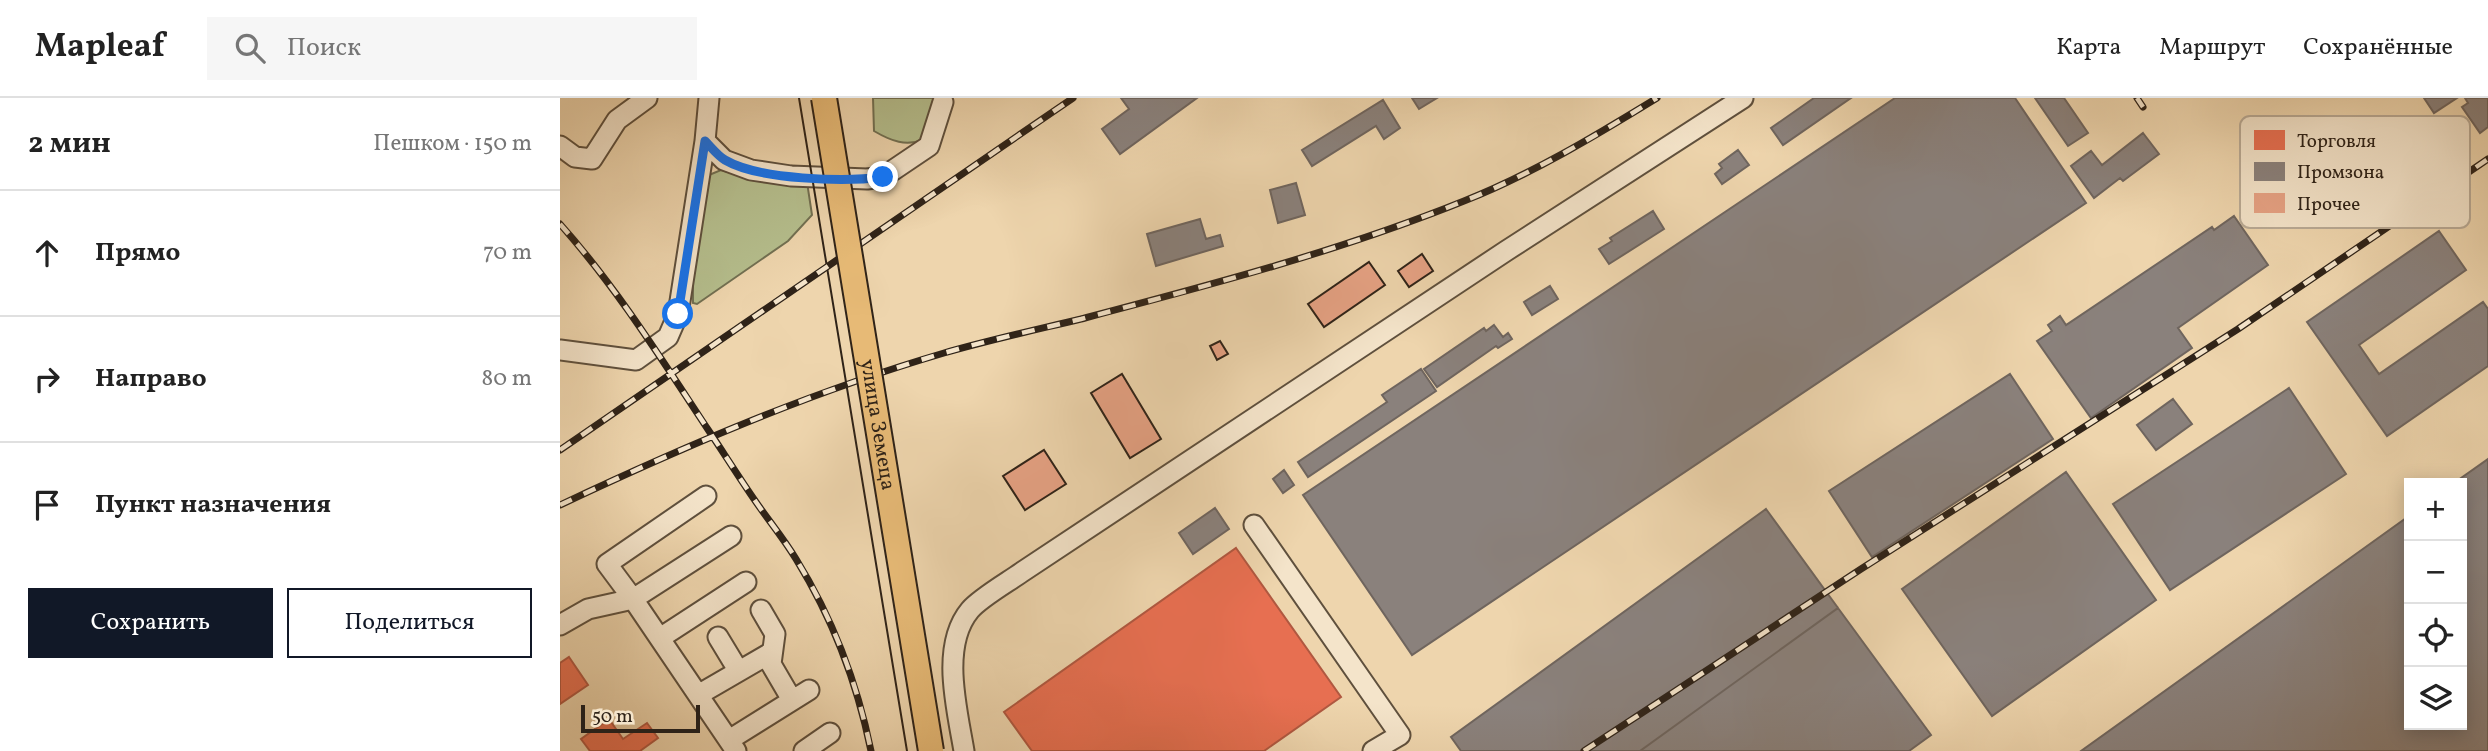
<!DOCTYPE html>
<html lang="ru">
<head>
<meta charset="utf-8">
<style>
	:root { --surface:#fff; --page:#f6f6f6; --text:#222; --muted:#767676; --line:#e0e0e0; --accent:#111827 }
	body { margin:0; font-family:Vollkorn,serif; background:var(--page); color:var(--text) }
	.controls { position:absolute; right:21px; bottom:21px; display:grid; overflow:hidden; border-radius:0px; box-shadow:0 4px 18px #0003 }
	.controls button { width:63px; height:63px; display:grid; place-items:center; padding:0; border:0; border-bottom:2px solid var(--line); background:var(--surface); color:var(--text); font:35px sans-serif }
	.scale { position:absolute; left:21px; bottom:18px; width:119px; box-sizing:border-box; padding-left:7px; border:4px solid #2f2318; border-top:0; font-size:19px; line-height:24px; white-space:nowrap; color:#2f2318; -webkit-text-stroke:5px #f4e4ca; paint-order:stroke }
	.stop { position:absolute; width:21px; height:21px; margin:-16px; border:5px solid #1a73e8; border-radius:50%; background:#fff }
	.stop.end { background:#1a73e8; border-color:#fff; box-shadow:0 2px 7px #0008 }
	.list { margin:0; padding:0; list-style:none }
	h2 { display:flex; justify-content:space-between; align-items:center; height:91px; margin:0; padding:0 28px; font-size:30px }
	h2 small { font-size:23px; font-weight:400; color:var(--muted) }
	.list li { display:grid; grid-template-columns:46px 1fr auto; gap:21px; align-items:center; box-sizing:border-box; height:126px; padding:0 28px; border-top:2px solid var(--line) }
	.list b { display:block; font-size:26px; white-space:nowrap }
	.list em { font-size:23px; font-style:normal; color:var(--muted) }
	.actions { display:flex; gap:14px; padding:21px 28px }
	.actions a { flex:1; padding:16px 0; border:2px solid var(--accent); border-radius:0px; text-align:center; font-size:24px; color:var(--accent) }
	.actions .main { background:var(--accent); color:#fff }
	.icon { flex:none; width:38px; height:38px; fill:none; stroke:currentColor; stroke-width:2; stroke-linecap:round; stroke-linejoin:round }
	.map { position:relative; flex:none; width:1928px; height:653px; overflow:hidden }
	header { display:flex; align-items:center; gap:42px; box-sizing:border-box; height:98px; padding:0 35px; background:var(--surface); border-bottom:2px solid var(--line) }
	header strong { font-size:33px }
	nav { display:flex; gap:38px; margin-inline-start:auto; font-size:24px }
	.search { width:490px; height:63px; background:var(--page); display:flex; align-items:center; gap:18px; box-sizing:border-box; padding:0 24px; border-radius:0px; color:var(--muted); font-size:26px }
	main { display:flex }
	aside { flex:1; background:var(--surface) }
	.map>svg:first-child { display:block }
</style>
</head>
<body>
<header>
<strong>Mapleaf</strong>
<div class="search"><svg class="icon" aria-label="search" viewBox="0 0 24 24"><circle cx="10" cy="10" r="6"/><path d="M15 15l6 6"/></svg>Поиск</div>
<nav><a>Карта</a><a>Маршрут</a><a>Сохранённые</a></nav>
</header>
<main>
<aside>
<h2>2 мин<small>Пешком · 150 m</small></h2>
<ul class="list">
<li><svg class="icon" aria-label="ahead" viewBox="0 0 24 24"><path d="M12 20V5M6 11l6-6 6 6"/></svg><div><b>Прямо</b></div><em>70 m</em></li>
<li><svg class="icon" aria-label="right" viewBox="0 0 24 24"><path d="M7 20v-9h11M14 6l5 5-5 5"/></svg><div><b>Направо</b></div><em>80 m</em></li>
<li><svg class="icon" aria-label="arrive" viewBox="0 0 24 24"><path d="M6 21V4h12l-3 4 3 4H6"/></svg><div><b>Пункт назначения</b></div></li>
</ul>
<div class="actions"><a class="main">Сохранить</a><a>Поделиться</a></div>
</aside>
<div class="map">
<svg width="1928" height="653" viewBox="0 0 1928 653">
	<rect width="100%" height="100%" fill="#eed5ad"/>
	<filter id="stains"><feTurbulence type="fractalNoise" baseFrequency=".00286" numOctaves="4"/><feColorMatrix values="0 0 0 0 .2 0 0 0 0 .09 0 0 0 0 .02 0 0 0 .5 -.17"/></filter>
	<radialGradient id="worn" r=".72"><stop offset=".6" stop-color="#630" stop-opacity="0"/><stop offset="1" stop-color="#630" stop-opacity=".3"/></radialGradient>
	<path fill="#b5be8d" stroke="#727052" stroke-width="2" d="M313 0H378L365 41C346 49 331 43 314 33Z
		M161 72 204 84H247L252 117 228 143 137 206 133 205V149L149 77Z"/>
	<path fill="#e76f51" stroke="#b05840" stroke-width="2" d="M676 450 781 599 704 653H472L444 614Z
		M9 559 28 587 0 606V565Z
		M49 621 63 641 87 625 98 640 80 653H30L21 641Z"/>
	<path fill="#8a817c" stroke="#6f655e" stroke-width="2" d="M561 0H637L560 56 542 31 569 11Z
		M852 0H877L859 11Z
		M1254 0H1291L1223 47 1211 30Z
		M1335 0H1455L1526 105 852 557 743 397Z
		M1475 0H1504L1528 35 1508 48Z
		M1864 0H1897L1874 15Z
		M1905 0H1928V29L1920 35 1902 9 1908 5Z
		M823 2 840 30 824 41 816 28 752 68 742 52Z
		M1583 35 1599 56 1563 83 1560 80 1534 100 1511 68 1531 53 1542 67Z
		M1178 52 1189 67 1162 86 1155 76 1162 70 1159 66Z
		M736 85 745 117 718 125 710 92Z
		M1093 113 1104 131 1049 166 1039 151 1052 143 1050 140Z
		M1674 118 1708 167 1618 230 1632 250 1531 320 1477 243 1492 233 1488 227 1500 218 1506 227 1652 129 1654 132Z
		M640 121 646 141 660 137 663 148 596 168 587 136Z
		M1879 133 1906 172 1799 247 1819 276 1923 204 1928 211V268L1827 338 1747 224Z
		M990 188 998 201 972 217 964 204Z
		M934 227 943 239 948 235 952 241 938 250 936 248 877 289 864 271 924 230 926 233Z
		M861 271 876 293 748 379 738 364 827 304 822 297Z
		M1450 276 1493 341 1312 459 1269 393Z
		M1729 290 1786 376 1610 492 1553 406Z
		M1613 301 1632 326 1596 352 1577 327Z
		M1928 361V653H1521L1849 418V627H1902V385H1894Z
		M724 372 734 387 723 395 713 381Z
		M1506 374 1596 502 1432 618 1342 491Z
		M655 410 669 431 633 456 619 435Z
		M1206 411 1278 510 1080 653H901L891 639Z
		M1278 510 1371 637 1349 653H1080Z"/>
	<path fill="#e6a284" stroke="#2f2318" stroke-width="2" d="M862 156 873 173 849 189 838 173Z
		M809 164 825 187 764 229 748 206Z
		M660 243 668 256 657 262 650 248Z
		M562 276 601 341 570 360 531 295Z
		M484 352 506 386 465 412 443 378Z"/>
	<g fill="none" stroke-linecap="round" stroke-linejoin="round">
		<defs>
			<path id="minor" d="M145 43 164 62 191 72 231 78 307 81 323 79 369 48 383 4
				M0 48 15 59 32 61 57 22 87 0
				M0 252 76 262 108 239 118 216 145 43 149 0
				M146 398 47 466 73 501 176 653
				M694 427 840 637 813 653
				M201 512 215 536 211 566 232 602
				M0 527 28 511 73 501 171 438
				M158 539 178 572
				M100 540 186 484
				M138 597 212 554
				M169 642 249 592
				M244 653 270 635
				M404 653C397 611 380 548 410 512 420 500 448 484 462 474L946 153 1183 0"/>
		</defs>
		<use href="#minor" stroke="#5f503d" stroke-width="23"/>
		<use href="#minor" stroke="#f4e4ca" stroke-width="19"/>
		<path stroke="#2f2318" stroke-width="2" d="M239 0 347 653"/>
		<defs>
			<path id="rail" d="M1577 0 1583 9
				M0 126C57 190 102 262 149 333 165 357 180 381 196 404 209 423 224 441 236 461 273 521 297 584 311 653
				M0 352 513 0
				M0 407C125 348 251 294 384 255 429 242 475 232 521 221 650 187 780 153 904 103 972 76 1035 38 1097 0
				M1024 653 1301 471 1678 231 1928 61"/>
		</defs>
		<use href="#rail" stroke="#2f2318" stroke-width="7"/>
		<use href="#rail" stroke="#f4e4ca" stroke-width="4.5" stroke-dasharray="13" stroke-linecap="butt"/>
		<defs>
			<g id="major-bridge">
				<path id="s1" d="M264 0 371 653"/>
			</g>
		</defs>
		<use href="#major-bridge" stroke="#2f2318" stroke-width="28" stroke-linecap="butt"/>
		<use href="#major-bridge" stroke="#e7ba76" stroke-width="24"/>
	</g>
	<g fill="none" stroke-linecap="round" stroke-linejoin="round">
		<path stroke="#1a73e8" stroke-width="9" d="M118 216 145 43C151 49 158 58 165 62 199 82 285 84 323 79"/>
	</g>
	<g text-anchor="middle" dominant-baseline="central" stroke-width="7" stroke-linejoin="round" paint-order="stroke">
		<g font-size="21" fill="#2f2318" stroke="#f4e4ca">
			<text stroke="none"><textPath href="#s1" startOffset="331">улица Земеца</textPath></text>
		</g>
	</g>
	<rect x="1680" y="18" width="230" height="112" rx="10" fill="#f4e4ca" stroke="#b9aa95" stroke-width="2"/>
	<rect x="1694" y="32" width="31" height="20" fill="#e76f51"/>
	<rect x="1694" y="64" width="31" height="19" fill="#8a817c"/>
	<rect x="1694" y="95" width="31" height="20" fill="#e6a284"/>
	<g font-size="19" fill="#2f2318">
		<text x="1737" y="49">Торговля</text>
		<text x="1737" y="80">Промзона</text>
		<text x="1737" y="112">Прочее</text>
	</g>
	<rect width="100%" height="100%" filter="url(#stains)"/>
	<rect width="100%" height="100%" fill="url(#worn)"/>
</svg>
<div class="controls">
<button>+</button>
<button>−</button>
<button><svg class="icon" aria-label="locate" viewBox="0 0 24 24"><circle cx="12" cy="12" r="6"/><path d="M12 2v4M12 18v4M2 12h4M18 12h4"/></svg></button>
<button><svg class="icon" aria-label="layers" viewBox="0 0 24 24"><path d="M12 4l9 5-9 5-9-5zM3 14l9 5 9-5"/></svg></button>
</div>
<div class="scale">50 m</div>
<div class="stop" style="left:118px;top:216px"></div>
<div class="stop end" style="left:323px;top:79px"></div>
</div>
</main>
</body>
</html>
